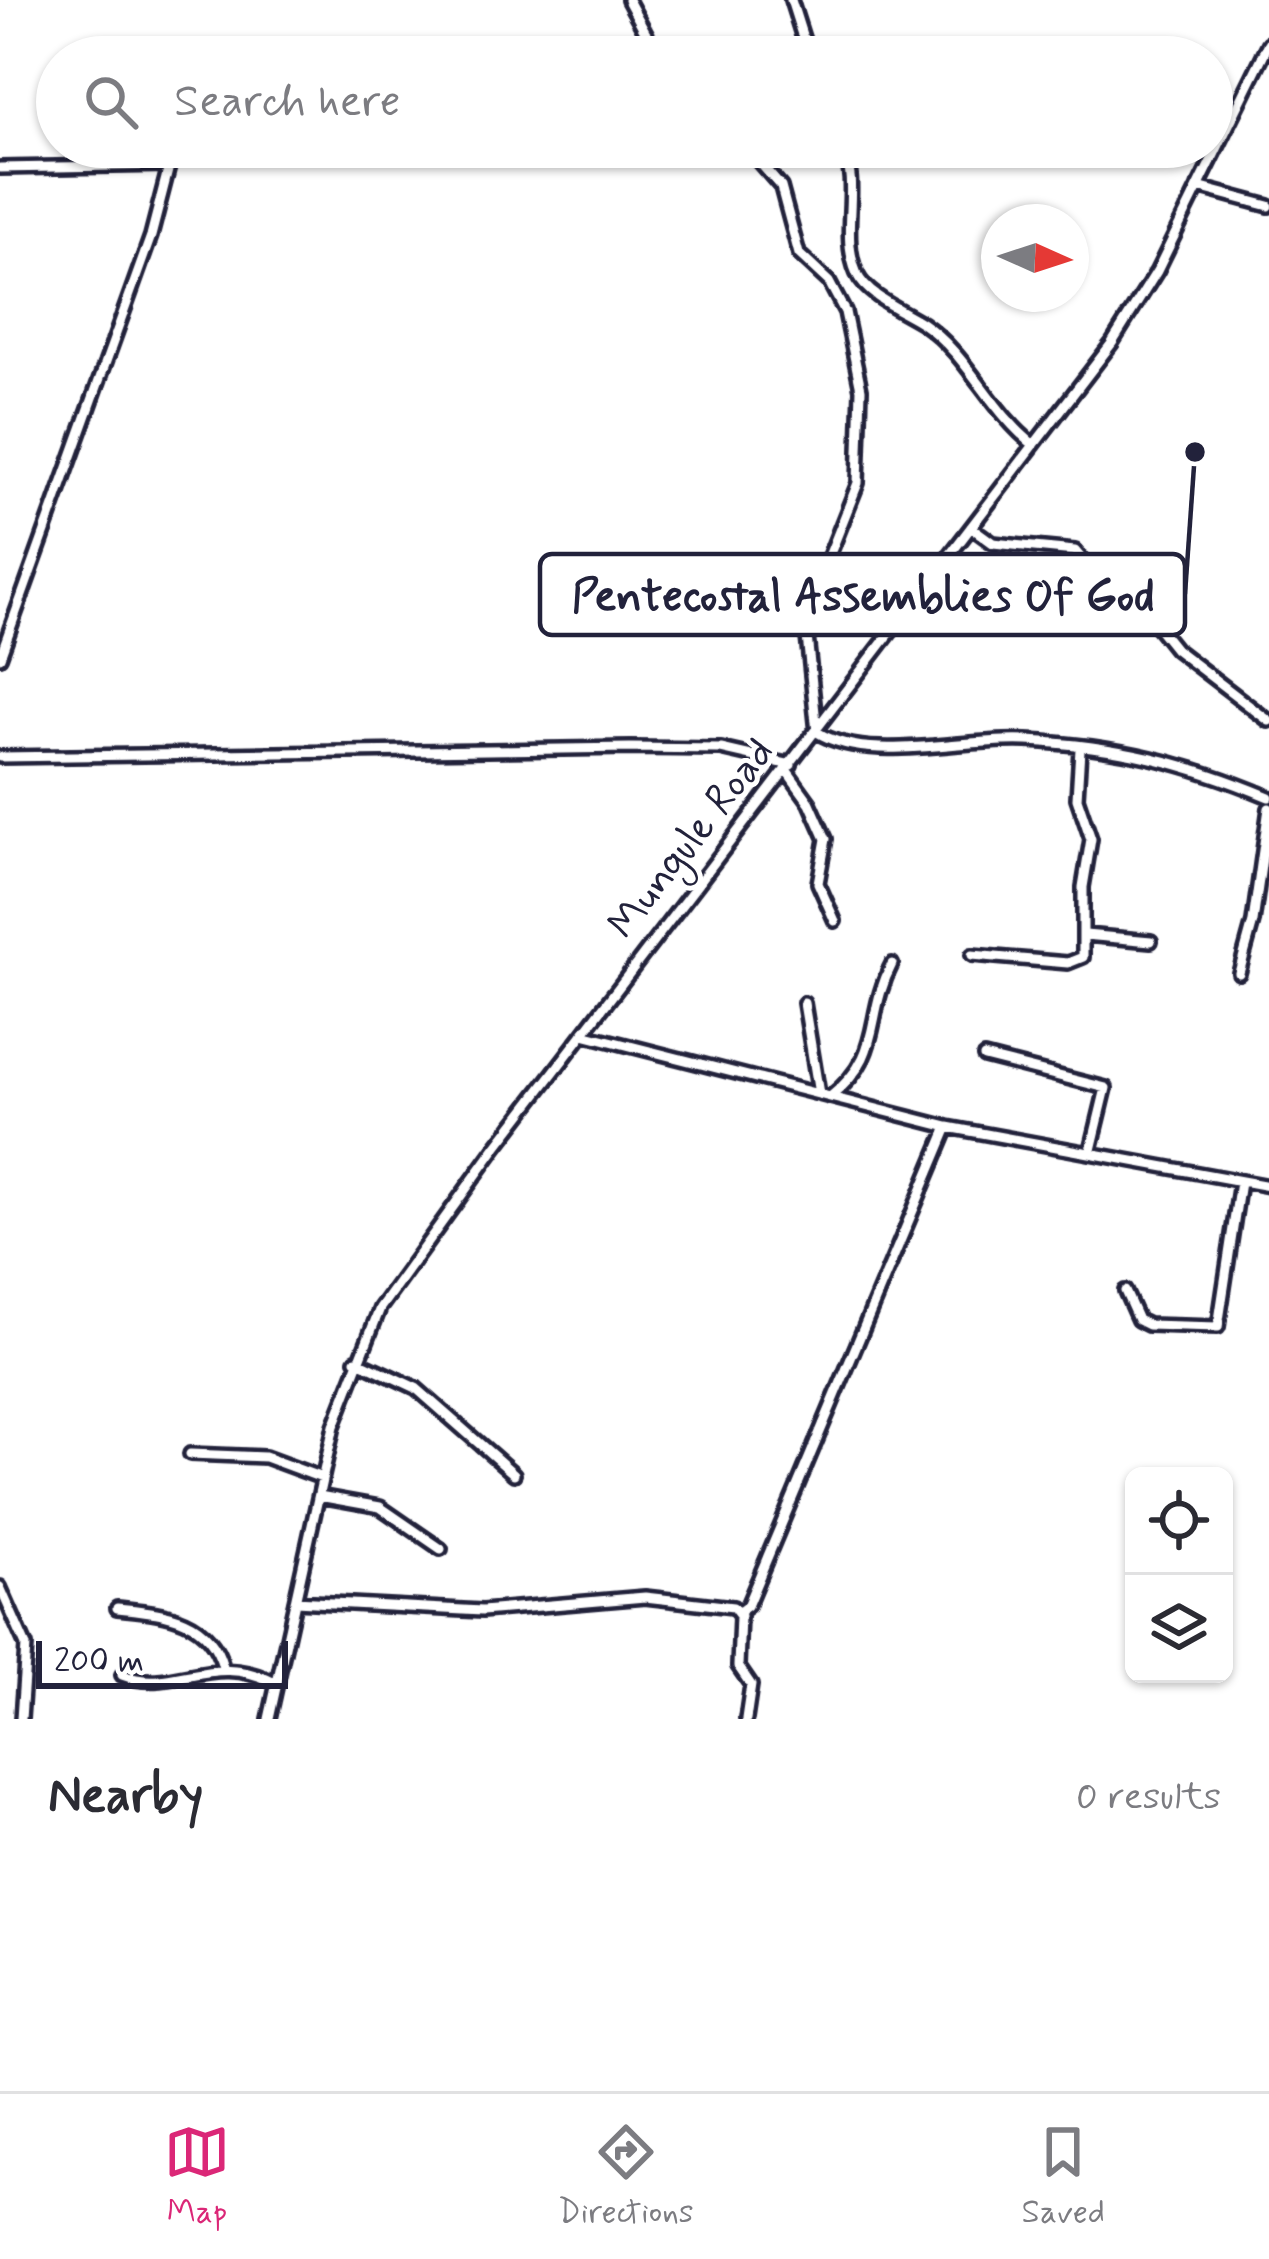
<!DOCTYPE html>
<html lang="en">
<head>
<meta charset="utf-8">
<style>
	:root { --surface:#fff; --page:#f7f7f7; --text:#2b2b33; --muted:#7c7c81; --line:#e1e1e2; --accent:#db2777 }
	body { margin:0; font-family:Mynerve,sans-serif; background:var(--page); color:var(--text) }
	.controls { position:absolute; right:36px; bottom:36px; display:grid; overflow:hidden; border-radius:18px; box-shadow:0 3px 9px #0004 }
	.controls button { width:108px; height:108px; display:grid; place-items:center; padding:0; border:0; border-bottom:3px solid var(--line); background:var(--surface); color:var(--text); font:60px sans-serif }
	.compass { position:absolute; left:981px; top:204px; width:108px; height:108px; border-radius:50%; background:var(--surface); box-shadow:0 3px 9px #0004; rotate:93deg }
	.scale { position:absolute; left:36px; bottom:30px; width:252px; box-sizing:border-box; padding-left:12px; border:6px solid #22223b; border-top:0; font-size:33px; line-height:42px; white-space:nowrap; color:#22223b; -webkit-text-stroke:9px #fff; paint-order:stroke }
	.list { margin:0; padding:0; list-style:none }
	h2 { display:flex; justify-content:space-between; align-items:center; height:156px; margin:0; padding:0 48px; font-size:51px }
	h2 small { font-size:39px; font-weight:400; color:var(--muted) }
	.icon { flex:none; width:66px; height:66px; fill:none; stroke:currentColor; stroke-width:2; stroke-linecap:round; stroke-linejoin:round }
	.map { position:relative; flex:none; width:1269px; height:1719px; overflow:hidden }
	.search { position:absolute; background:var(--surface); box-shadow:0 3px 9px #0004; left:36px; right:36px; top:36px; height:132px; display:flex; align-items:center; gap:30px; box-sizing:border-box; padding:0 42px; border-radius:66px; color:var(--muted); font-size:45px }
	.sheet { height:372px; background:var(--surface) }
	nav { display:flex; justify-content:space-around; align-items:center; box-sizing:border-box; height:168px; border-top:3px solid var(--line); background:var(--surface); font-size:33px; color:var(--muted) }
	nav a { display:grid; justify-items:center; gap:6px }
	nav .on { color:var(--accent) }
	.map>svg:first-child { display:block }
</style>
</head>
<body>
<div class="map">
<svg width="1269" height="1719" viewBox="0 0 1269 1719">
	<rect width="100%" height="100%" fill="#fff"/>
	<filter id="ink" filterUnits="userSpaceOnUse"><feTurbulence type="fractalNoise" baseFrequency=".00833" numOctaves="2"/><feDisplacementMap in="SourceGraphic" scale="24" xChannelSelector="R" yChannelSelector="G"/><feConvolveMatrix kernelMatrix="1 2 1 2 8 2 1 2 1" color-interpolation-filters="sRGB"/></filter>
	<g filter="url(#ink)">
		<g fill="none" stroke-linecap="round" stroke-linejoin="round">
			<defs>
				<path id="minor" d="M628 0 653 46 675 57
					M791 0 809 57
					M746 147 781 187 799 254 829 282 845 312 861 389 858 483 805 617 817 732C869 765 965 737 1027 741 1118 746 1185 762 1269 797
					M843 147C861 188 839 233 857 274 867 296 903 311 922 323 969 355 989 410 1034 445
					M0 168 169 165
					M1198 187 1269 206
					M971 527 993 543 1075 551 1097 577 1135 599 1175 649 1269 721
					M0 657 151 236 174 147
					M0 757 630 748 721 749 791 765
					M787 771 810 803 826 839 818 883 835 921
					M1085 935 1151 941
					M972 955 1068 963 1083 957V887L1091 839 1077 798 1080 749
					M1239 973 1253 922 1269 808
					M804 1003 819 1094
					M583 1034 948 1127 1269 1186
					M984 1057 1106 1088 1091 1150
					M830 1097C885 1054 864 1017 892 964
					M1125 1291 1138 1320 1148 1325 1218 1327 1240 1182
					M356 1360 416 1388 514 1474
					M190 1454 265 1457 322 1478
					M319 1496 380 1507 441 1549
					M0 1587 26 1646 21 1719
					M295 1601 482 1611 645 1597 733 1607 740 1616 738 1666 751 1685 746 1719
					M117 1608C163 1613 209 1615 223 1667
					M739 1612 747 1606 948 1127
					M122 1675C175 1695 212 1649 277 1684
					M269 1719 334 1426 380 1308 497 1146 1112 343 1157 271 1269 43"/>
			</defs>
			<use href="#minor" stroke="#22223b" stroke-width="18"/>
			<use href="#minor" stroke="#fff" stroke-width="9"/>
		</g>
	</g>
	<g text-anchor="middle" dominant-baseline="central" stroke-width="10" stroke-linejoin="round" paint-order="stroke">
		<g font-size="42" fill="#22223b" stroke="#fff">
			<text transform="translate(692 839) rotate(-52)">Mungule Road</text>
		</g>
	</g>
	<path fill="none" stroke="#22223b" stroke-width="4.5" d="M1195 452L1185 594"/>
	<circle fill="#22223b" stroke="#fff" stroke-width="4.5" cx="1195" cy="452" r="12"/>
	<rect fill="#fff" stroke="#22223b" stroke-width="4.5" x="540" y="554" width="645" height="81" rx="12"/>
	<g font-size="45" text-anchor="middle" font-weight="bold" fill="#22223b">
		<text x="863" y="610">Pentecostal Assemblies Of God</text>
	</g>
</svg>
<div class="controls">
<button><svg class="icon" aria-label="locate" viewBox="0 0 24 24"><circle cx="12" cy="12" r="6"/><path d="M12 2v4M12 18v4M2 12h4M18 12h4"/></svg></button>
<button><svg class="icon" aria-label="layers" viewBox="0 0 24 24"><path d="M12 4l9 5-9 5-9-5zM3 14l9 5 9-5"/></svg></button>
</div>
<svg class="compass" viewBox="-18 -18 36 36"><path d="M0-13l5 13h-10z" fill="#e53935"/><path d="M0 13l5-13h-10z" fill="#7c7c81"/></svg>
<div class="scale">200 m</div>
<div class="search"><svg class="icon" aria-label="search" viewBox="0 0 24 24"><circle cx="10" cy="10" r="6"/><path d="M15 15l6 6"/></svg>Search here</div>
</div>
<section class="sheet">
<h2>Nearby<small>0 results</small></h2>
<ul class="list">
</ul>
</section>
<nav>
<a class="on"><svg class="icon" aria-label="map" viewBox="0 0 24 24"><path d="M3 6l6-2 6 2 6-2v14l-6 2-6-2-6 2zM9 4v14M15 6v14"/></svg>Map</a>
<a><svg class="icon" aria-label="directions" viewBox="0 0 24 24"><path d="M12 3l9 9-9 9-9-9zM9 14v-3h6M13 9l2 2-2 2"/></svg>Directions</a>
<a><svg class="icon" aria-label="saved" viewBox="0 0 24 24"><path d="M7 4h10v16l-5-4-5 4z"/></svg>Saved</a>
</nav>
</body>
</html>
